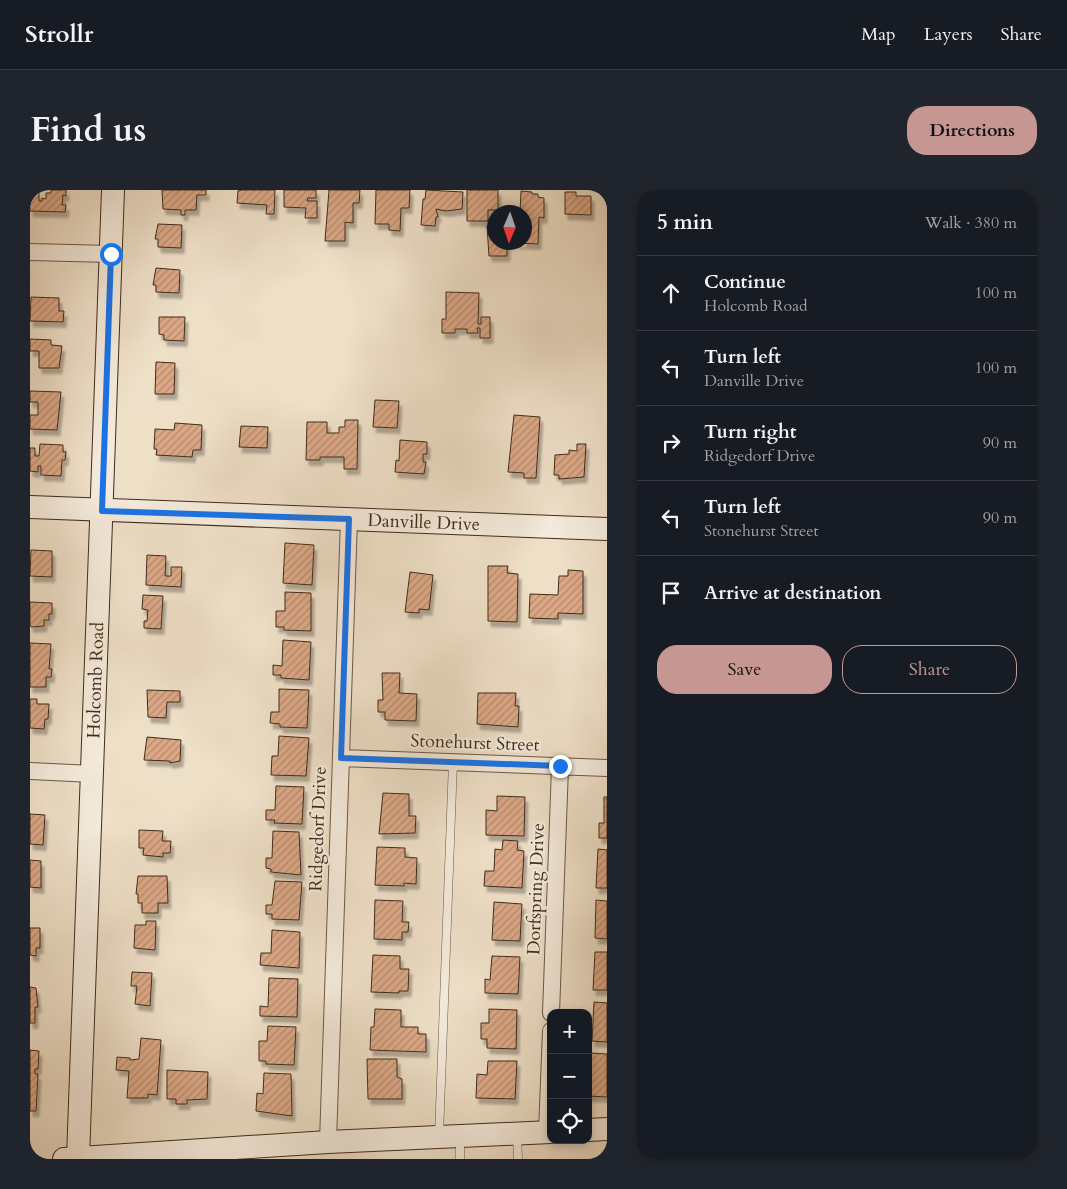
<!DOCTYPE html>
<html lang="en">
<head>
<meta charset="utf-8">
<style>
	:root { --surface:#171b24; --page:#20242c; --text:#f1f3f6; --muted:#9ea1a6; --line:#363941; --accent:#c59692 }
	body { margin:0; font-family:Cardo,serif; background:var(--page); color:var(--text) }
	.controls { position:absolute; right:15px; bottom:15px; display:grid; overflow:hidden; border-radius:10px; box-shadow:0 2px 8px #0003 }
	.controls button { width:45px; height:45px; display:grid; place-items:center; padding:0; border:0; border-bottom:1px solid var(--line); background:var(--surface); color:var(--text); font:25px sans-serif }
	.compass { position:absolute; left:457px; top:15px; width:45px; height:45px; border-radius:50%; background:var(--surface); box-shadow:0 2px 8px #0003; rotate:182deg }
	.stop { position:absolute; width:15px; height:15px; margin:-11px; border:4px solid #1a73e8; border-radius:50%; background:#fff }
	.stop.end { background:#1a73e8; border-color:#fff; box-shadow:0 1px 5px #0008 }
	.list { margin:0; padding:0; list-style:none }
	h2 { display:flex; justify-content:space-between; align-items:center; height:65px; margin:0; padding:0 20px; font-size:21px }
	h2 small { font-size:16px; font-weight:400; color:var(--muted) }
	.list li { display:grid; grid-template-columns:32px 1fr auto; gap:15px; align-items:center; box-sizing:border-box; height:75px; padding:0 20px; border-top:1px solid var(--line) }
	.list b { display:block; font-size:19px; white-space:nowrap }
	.list p { margin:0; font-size:16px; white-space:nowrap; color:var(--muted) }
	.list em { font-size:16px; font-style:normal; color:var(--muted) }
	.actions { display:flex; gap:10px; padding:15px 20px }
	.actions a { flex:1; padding:11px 0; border:1px solid var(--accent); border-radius:20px; text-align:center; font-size:18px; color:var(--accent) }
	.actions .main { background:var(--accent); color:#111 }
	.icon { flex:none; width:28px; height:28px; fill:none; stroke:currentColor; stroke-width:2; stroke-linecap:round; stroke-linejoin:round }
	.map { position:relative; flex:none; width:577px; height:969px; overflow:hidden; border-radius:20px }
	header { display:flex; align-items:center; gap:30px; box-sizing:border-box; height:70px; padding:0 25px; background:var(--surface); border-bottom:1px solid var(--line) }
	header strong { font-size:24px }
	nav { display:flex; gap:28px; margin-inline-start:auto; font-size:18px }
	.intro { display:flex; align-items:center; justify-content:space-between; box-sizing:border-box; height:120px; padding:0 30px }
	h1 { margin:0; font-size:35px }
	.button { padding:12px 22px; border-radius:20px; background:var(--accent); color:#111; font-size:18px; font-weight:700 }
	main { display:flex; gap:30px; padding:0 30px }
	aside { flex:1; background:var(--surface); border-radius:20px; box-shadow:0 2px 8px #0003 }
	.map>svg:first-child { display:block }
</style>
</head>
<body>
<header>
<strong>Strollr</strong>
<nav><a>Map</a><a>Layers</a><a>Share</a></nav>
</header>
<div class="intro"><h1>Find us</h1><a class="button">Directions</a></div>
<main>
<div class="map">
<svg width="577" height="969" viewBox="0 0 577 969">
	<defs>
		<pattern id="building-hatch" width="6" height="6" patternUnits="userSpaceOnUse" patternTransform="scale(1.25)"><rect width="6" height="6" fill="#dca886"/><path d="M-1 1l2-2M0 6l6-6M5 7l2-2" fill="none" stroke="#b4896d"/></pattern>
		<filter id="shadow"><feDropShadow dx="3" dy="5.5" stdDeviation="1" flood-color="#0004"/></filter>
	</defs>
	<rect width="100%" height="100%" fill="#eedfc7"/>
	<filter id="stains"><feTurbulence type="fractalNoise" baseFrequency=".004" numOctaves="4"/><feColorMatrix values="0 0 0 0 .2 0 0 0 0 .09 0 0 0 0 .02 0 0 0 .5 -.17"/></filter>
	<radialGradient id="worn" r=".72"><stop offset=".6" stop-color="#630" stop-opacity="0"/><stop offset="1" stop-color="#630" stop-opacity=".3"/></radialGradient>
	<path fill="url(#building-hatch)" stroke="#3f2c19" filter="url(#shadow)" d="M21 0H36V6L33 5 32 15H36L35 22 0 21V3H9V11H12V8L16 9V3H21Z
		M132 0H176V5H167L166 20H155V25H151V20L133 19Z
		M212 0H245L244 24H236L237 15 207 13 208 1Z
		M254 0H286V8H278L277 11H287V28H275L276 18 254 17Z
		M299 0H330L329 13H323V33L315 32V51H295Z
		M346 0H380L379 18H371L370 41 359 40V34H345Z
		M396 0 433 2 432 19 416 21 406 19 408 27H406L405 36 391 35 393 9H395Z
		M437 0H468V20H458V31H437Z
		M491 1 502 2V4H508V7L514 8V28L509 27 508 54 486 53 494 52V22H490Z
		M535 2H546V6H561V25L535 24Z
		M128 34 152 35 151 58 128 57V49H125Z
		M457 36H464V52H477V66H459Z
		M126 78 150 80 149 103 126 102V95H123Z
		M416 102 449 103 448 134H451V127H460V148H450V138H447L448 143H437V139H425V143H412V129H416Z
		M1 107 29 108V121H34L33 132 0 131Z
		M129 127H155L154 151 134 150V145L129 144Z
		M0 149 21 150V155L32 156 29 178H9V161H0Z
		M126 172 145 173 144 204H125Z
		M0 201 31 202 27 240 0 239V225H8V212H0Z
		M345 210 369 211 367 238 343 237Z
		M484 225 510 227 506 288H494V283L478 282Z
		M315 230H328L327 279H314V267H290V270H276L277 232H297V243H309V237H315Z
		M145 233 172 235 171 260H163L162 267 126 265 127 259H124L125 239 144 240Z
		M211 236 238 237 237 258 209 257Z
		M370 250 397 252V264H393V272H396L394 284 365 282 366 270 369 271Z
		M10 254 33 255V262H36L35 270H32L31 286 11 285V276H8V282L0 281V258H5V266H9Z
		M547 254H556L554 287 529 289V285H524L525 265 539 264V260L547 261Z
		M255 353 284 355 282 395 253 393Z
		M1 360 22 361V387L0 386Z
		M117 365 136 366 135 386H141V377H152L151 397 116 395Z
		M458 376H478L477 383 488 384 487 432 458 431Z
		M538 380 553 381V424L528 423V429L499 428 500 404 528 405 529 386H538Z
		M380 382 403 385 399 420 389 419V423L375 422Z
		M255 402 281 403V441L254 440V437H246V421H255Z
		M113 405 133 406 131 439 114 438V431H117L118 420 112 419Z
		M0 412 22 413V424H19V430H14V436L1 437 0 435Z
		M253 450 281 452 279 490 251 488V485H243V475L252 476Z
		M0 453 21 454 19 479H22L21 487H16V497H0Z
		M352 483H370L369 503 387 504 386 531 355 530V522H348V510H353Z
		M249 499 279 500 277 538 250 537V534L240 533 241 522H249Z
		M117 500 150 501V512H137L136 528 118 527Z
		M448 503H486L485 516H489L488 537 447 534Z
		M0 509H7V514H19L18 529H15L14 539 0 538Z
		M249 546 279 548 276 586 241 585 242 566H248Z
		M117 547 151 550 150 571 140 573V571L114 570Z
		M246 596 274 597 272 634 244 633 245 630H236V620H245Z
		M353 603 379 604V626H386L385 643 349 644Z
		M467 606 495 607 494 646 456 645V620L467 621Z
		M574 607H577V648H569V633H574Z
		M0 624 15 625 13 655 0 654Z
		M109 640 133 641 132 651H141L140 663H133V667L113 665 114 658H109Z
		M243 641 269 642 271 685 241 682V679L236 678V668H242Z
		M473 650 488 651 487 660 494 661 492 698 454 696 455 681H464L465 659 472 660Z
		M347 657 375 658V667L387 668 386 694 374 693V696L345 695Z
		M568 659 577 660V698H566Z
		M0 670 11 671V698L0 697Z
		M108 686H137L138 713H128V723H112V713H108V704H106Z
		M245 691 272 692 269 730 242 729V724H236V715H242Z
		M345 710 373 711 372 732H379L378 742H372V750L344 749Z
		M566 710 577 711V749L565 748Z
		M464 712 492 714 490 751 462 750Z
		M116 731H126L125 760 104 758 105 735H116Z
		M0 738H10V758H6V766L0 765Z
		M242 740 270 742 269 778 230 775 231 763H241Z
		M565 762H577V800H563Z
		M343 765 370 766V779H379L378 801H369V803L341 802Z
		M462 766 490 767 488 804 455 803V789L460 790Z
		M102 782 122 783 120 816 105 814 107 796H101Z
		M239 788 268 789 267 827 230 826V816L238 817Z
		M0 797 6 798 8 817H5V833H0Z
		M564 812 577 813V852L562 851Z
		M345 819 371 820V837H388V844H396V862L340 860 341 837H344Z
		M459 819 487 820 486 859 457 858V849H451V833H459Z
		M238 836 266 837 264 875 236 874V871H229V851H237Z
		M111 848 131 850 127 905 118 904V908H97L99 881 86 880 87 867 100 868V870L109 869Z
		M0 860 9 861 8 879H5V884H8L6 921H0Z
		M560 863 577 864V907L558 906Z
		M337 869H367V887L372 889V909H338Z
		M458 871H487L485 909 446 908 447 884 457 885Z
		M137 880 178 882 177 909 157 910V914H146V909H137Z
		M234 883 261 884 262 926 226 921 227 903 233 904Z"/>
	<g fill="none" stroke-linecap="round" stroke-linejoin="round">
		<defs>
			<path id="lane" d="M409 945 423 572
				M487 945 488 969
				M430 949V969"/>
			<path id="street" d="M0 62 81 64
				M311 568 577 578
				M0 581 63 584
				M521 823 530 577
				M517 942 521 841
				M298 952 319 329"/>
			<g id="secondary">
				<path id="s1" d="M0 317 577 339"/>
				<path d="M558 940 577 939"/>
				<path id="s2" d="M48 968 83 0"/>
				<path d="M34 969 298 952 521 942"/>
			</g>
		</defs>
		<use href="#lane" stroke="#6b5944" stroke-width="9"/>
		<use href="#street" stroke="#6b5944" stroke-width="18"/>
		<use href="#secondary" stroke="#3f2c19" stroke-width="24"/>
		<use href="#lane" stroke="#f4eadb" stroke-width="8"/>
		<use href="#street" stroke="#f4eadb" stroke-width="16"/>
		<use href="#secondary" stroke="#f4eadb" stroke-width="22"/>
	</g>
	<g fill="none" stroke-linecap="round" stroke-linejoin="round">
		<path stroke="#1a73e8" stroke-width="6" d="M81 64 72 321 319 329 311 568 530 576"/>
	</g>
	<g text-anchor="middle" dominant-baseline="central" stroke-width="4.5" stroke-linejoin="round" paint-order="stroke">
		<g font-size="18" fill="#3f2c19" stroke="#f4eadb">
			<text stroke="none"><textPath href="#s1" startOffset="394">Danville Drive</textPath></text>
			<text stroke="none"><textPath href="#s2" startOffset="478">Holcomb Road</textPath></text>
			<text transform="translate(445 553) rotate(2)">Stonehurst Street</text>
			<text transform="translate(288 639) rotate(-88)">Ridgedorf Drive</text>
			<text transform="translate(506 699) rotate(-88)">Dorfspring Drive</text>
		</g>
	</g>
	<rect width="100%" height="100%" filter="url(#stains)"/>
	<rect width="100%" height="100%" fill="url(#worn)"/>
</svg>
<div class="controls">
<button>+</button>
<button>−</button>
<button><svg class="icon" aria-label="locate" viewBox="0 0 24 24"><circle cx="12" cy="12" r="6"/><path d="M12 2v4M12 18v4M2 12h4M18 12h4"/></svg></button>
</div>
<svg class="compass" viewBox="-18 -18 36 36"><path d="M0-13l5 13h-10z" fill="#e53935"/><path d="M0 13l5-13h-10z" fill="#9ea1a6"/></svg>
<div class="stop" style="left:81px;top:64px"></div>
<div class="stop end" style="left:530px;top:576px"></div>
</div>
<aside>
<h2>5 min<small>Walk · 380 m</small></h2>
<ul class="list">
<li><svg class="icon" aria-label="ahead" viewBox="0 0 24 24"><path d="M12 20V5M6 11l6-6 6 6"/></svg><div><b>Continue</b><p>Holcomb Road</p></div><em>100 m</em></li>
<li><svg class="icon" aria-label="left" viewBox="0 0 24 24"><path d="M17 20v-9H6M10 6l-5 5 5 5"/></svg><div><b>Turn left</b><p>Danville Drive</p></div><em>100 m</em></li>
<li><svg class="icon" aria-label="right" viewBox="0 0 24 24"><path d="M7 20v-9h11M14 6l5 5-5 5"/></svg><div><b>Turn right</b><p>Ridgedorf Drive</p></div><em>90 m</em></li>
<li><svg class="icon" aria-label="left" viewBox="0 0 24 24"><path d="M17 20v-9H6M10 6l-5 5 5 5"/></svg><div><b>Turn left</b><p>Stonehurst Street</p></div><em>90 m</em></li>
<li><svg class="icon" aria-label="arrive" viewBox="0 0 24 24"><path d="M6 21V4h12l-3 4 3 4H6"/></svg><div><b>Arrive at destination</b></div></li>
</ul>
<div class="actions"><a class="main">Save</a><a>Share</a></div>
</aside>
</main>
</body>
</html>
